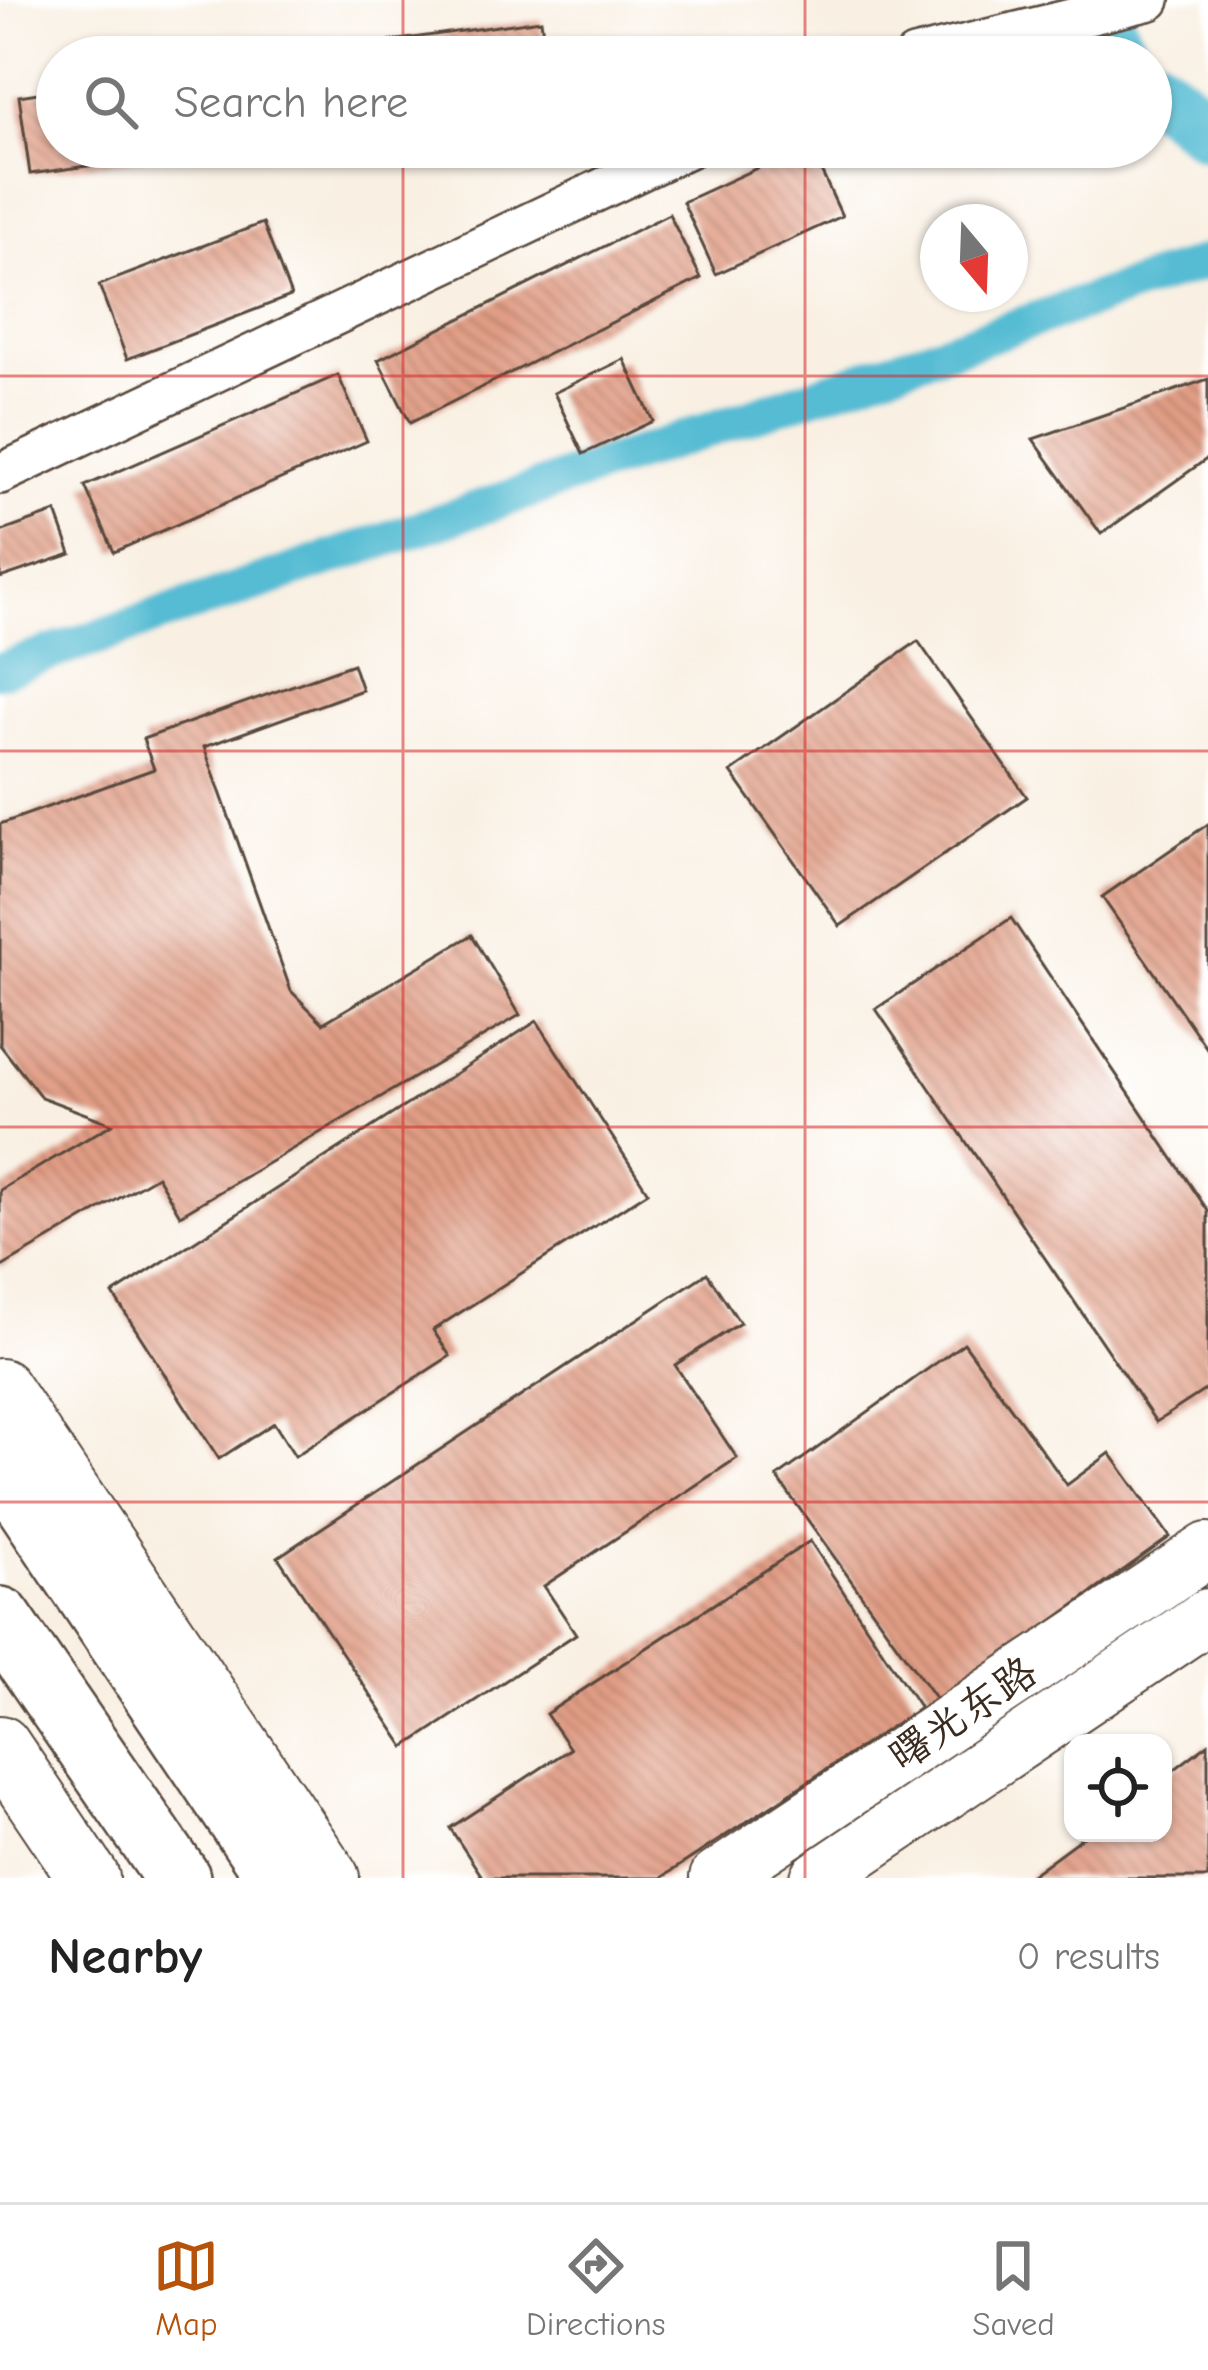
<!DOCTYPE html>
<html lang="en">
<head>
<meta charset="utf-8">
<style>
	:root { --surface:#fff; --page:#f2f2f2; --text:#222; --muted:#767676; --line:#e0e0e0; --accent:#b45309 }
	body { margin:0; font-family:"Comic Neue","LXGW WenKai TC",sans-serif; background:var(--page); color:var(--text) }
	.controls { position:absolute; right:36px; bottom:36px; display:grid; overflow:hidden; border-radius:24px; box-shadow:0 3px 9px #0004 }
	.controls button { width:108px; height:108px; display:grid; place-items:center; padding:0; border:0; border-bottom:3px solid var(--line); background:var(--surface); color:var(--text); font:60px sans-serif }
	.compass { position:absolute; left:920px; top:204px; width:108px; height:108px; border-radius:50%; background:var(--surface); box-shadow:0 3px 9px #0004; rotate:161deg }
	.list { margin:0; padding:0; list-style:none }
	h2 { display:flex; justify-content:space-between; align-items:center; height:156px; margin:0; padding:0 48px; font-size:51px }
	h2 small { font-size:39px; font-weight:400; color:var(--muted) }
	.icon { flex:none; width:66px; height:66px; fill:none; stroke:currentColor; stroke-width:2; stroke-linecap:round; stroke-linejoin:round }
	.map { position:relative; flex:none; width:1208px; height:1878px; overflow:hidden }
	.search { position:absolute; background:var(--surface); box-shadow:0 3px 9px #0004; left:36px; right:36px; top:36px; height:132px; display:flex; align-items:center; gap:30px; box-sizing:border-box; padding:0 42px; border-radius:66px; color:var(--muted); font-size:45px }
	.sheet { height:324px; background:var(--surface) }
	nav { display:flex; justify-content:space-around; align-items:center; box-sizing:border-box; height:168px; border-top:3px solid var(--line); background:var(--surface); font-size:33px; color:var(--muted) }
	nav a { display:grid; justify-items:center; gap:6px }
	nav .on { color:var(--accent) }
	.map>svg:first-child { display:block }
</style>
</head>
<body>
<div class="map">
<svg width="1208" height="1878" viewBox="0 0 1208 1878">
	<defs>
		<pattern id="building-back-hatch" width="6" height="6" patternUnits="userSpaceOnUse" patternTransform="scale(3)"><rect width="6" height="6" fill="#e19d85"/><path d="M-1 5l2 2M0 0l6 6M5-1l2 2" fill="none" stroke="#b8806c"/></pattern>
	</defs>
	<rect width="100%" height="100%" fill="#fff"/>
	<filter id="ink" filterUnits="userSpaceOnUse"><feTurbulence type="fractalNoise" baseFrequency=".00833" numOctaves="2"/><feDisplacementMap in="SourceGraphic" scale="24" xChannelSelector="R" yChannelSelector="G"/><feConvolveMatrix kernelMatrix="1 2 1 2 8 2 1 2 1" color-interpolation-filters="sRGB"/></filter>
	<filter id="wash" filterUnits="userSpaceOnUse"><feTurbulence type="fractalNoise" baseFrequency=".004" numOctaves="4" result="noise"/><feDisplacementMap in="SourceGraphic" scale="48" xChannelSelector="R" yChannelSelector="G"/><feGaussianBlur stdDeviation="2.7" result="paint"/><feColorMatrix in="noise" values="0 0 0 0 0 0 0 0 0 0 0 0 0 0 0 0 0 1.4 0 .05"/><feComposite in="paint" operator="in"/></filter>
	<g filter="url(#wash)">
		<rect width="100%" height="100%" fill="#f9f0e3"/>
		<g fill="none" stroke-linecap="round" stroke-linejoin="round">
			<path stroke="#55bcd3" stroke-width="36" d="M0 670 1208 261"/>
			<path stroke="#55bcd3" stroke-width="63" d="M1091 0 1119 57
				M1151 85 1208 129"/>
		</g>
		<g id="blocks">
			<path fill="url(#building-back-hatch)" d="M541 20 546 57H298V54Z
				M57 90V147H202V150L30 174 19 96Z
				M803 147H810L842 216 716 274 683 202Z
				M669 214 701 278 410 423 378 360Z
				M263 223 291 296 127 359 99 285Z
				M624 359 653 421 583 454 554 393Z
				M338 375 367 441 114 552 85 486Z
				M1208 379V458L1101 534 1033 439Z
				M56 512 71 554 0 578V532Z
				M918 641 1027 797 840 926 731 772Z
				M353 664 362 690 204 747 291 991 323 1023 472 935 520 1015 180 1215 157 1176 0 1268V1190L112 1124 41 1097 0 1045V824L154 769 143 739Z
				M1208 824V1050L1102 897Z
				M1011 918 1208 1211V1388L1156 1422 876 1009Z
				M537 1021 648 1192 433 1330 450 1356 295 1456 274 1423 219 1459 113 1294Z
				M707 1273 740 1323 675 1365 737 1458 544 1586 576 1634 405 1747 278 1557Z
				M964 1343 1067 1485 1110 1453 1170 1537 938 1702 777 1477Z
				M810 1541 920 1708 661 1878H483L450 1828 570 1749 546 1714Z
				M1208 1744V1878H1027L1088 1833H1163V1778Z"/>
		</g>
	</g>
	<g filter="url(#ink)">
		<use href="#blocks" fill-opacity="0" stroke="#58483c" stroke-width="3"/>
		<g fill="none" stroke-linecap="round" stroke-linejoin="round">
			<defs>
				<path id="minor" d="M914 57 1150 0
					M0 474 690 147"/>
				<path id="secondary" d="M717 1878 1208 1550
					M818 1878 1208 1616"/>
				<path id="primary" d="M0 1389 329 1878
					M0 1746 89 1878"/>
				<path id="trunk" d="M0 1463 279 1878
					M0 1619 178 1878"/>
			</defs>
			<use href="#minor" stroke="#58483c" stroke-width="44"/>
			<use href="#secondary" stroke="#58483c" stroke-width="58"/>
			<use href="#primary" stroke="#58483c" stroke-width="64"/>
			<use href="#trunk" stroke="#58483c" stroke-width="68"/>
			<use href="#minor" stroke="#fff" stroke-width="39"/>
			<use href="#secondary" stroke="#fff" stroke-width="54"/>
			<use href="#primary" stroke="#fff" stroke-width="60"/>
			<use href="#trunk" stroke="#fff" stroke-width="63"/>
		</g>
	</g>
	<path fill="none" stroke="#d62828" stroke-width="3" stroke-opacity="0.55" d="M403 0V57M805 0V57M403 147V1878M805 147V1878M0 376H1208M0 751H1208M0 1127H1208M0 1502H1208"/>
	<g text-anchor="middle" dominant-baseline="central" stroke-width="9" stroke-linejoin="round" paint-order="stroke">
		<g font-size="42" fill="#3b2a1e" stroke="#fff">
			<text transform="translate(963 1714) rotate(-34)">曙光东路</text>
		</g>
	</g>
</svg>
<div class="controls">
<button><svg class="icon" aria-label="locate" viewBox="0 0 24 24"><circle cx="12" cy="12" r="6"/><path d="M12 2v4M12 18v4M2 12h4M18 12h4"/></svg></button>
</div>
<svg class="compass" viewBox="-18 -18 36 36"><path d="M0-13l5 13h-10z" fill="#e53935"/><path d="M0 13l5-13h-10z" fill="#767676"/></svg>
<div class="search"><svg class="icon" aria-label="search" viewBox="0 0 24 24"><circle cx="10" cy="10" r="6"/><path d="M15 15l6 6"/></svg>Search here</div>
</div>
<section class="sheet">
<h2>Nearby<small>0 results</small></h2>
<ul class="list">
</ul>
</section>
<nav>
<a class="on"><svg class="icon" aria-label="map" viewBox="0 0 24 24"><path d="M3 6l6-2 6 2 6-2v14l-6 2-6-2-6 2zM9 4v14M15 6v14"/></svg>Map</a>
<a><svg class="icon" aria-label="directions" viewBox="0 0 24 24"><path d="M12 3l9 9-9 9-9-9zM9 14v-3h6M13 9l2 2-2 2"/></svg>Directions</a>
<a><svg class="icon" aria-label="saved" viewBox="0 0 24 24"><path d="M7 4h10v16l-5-4-5 4z"/></svg>Saved</a>
</nav>
</body>
</html>
